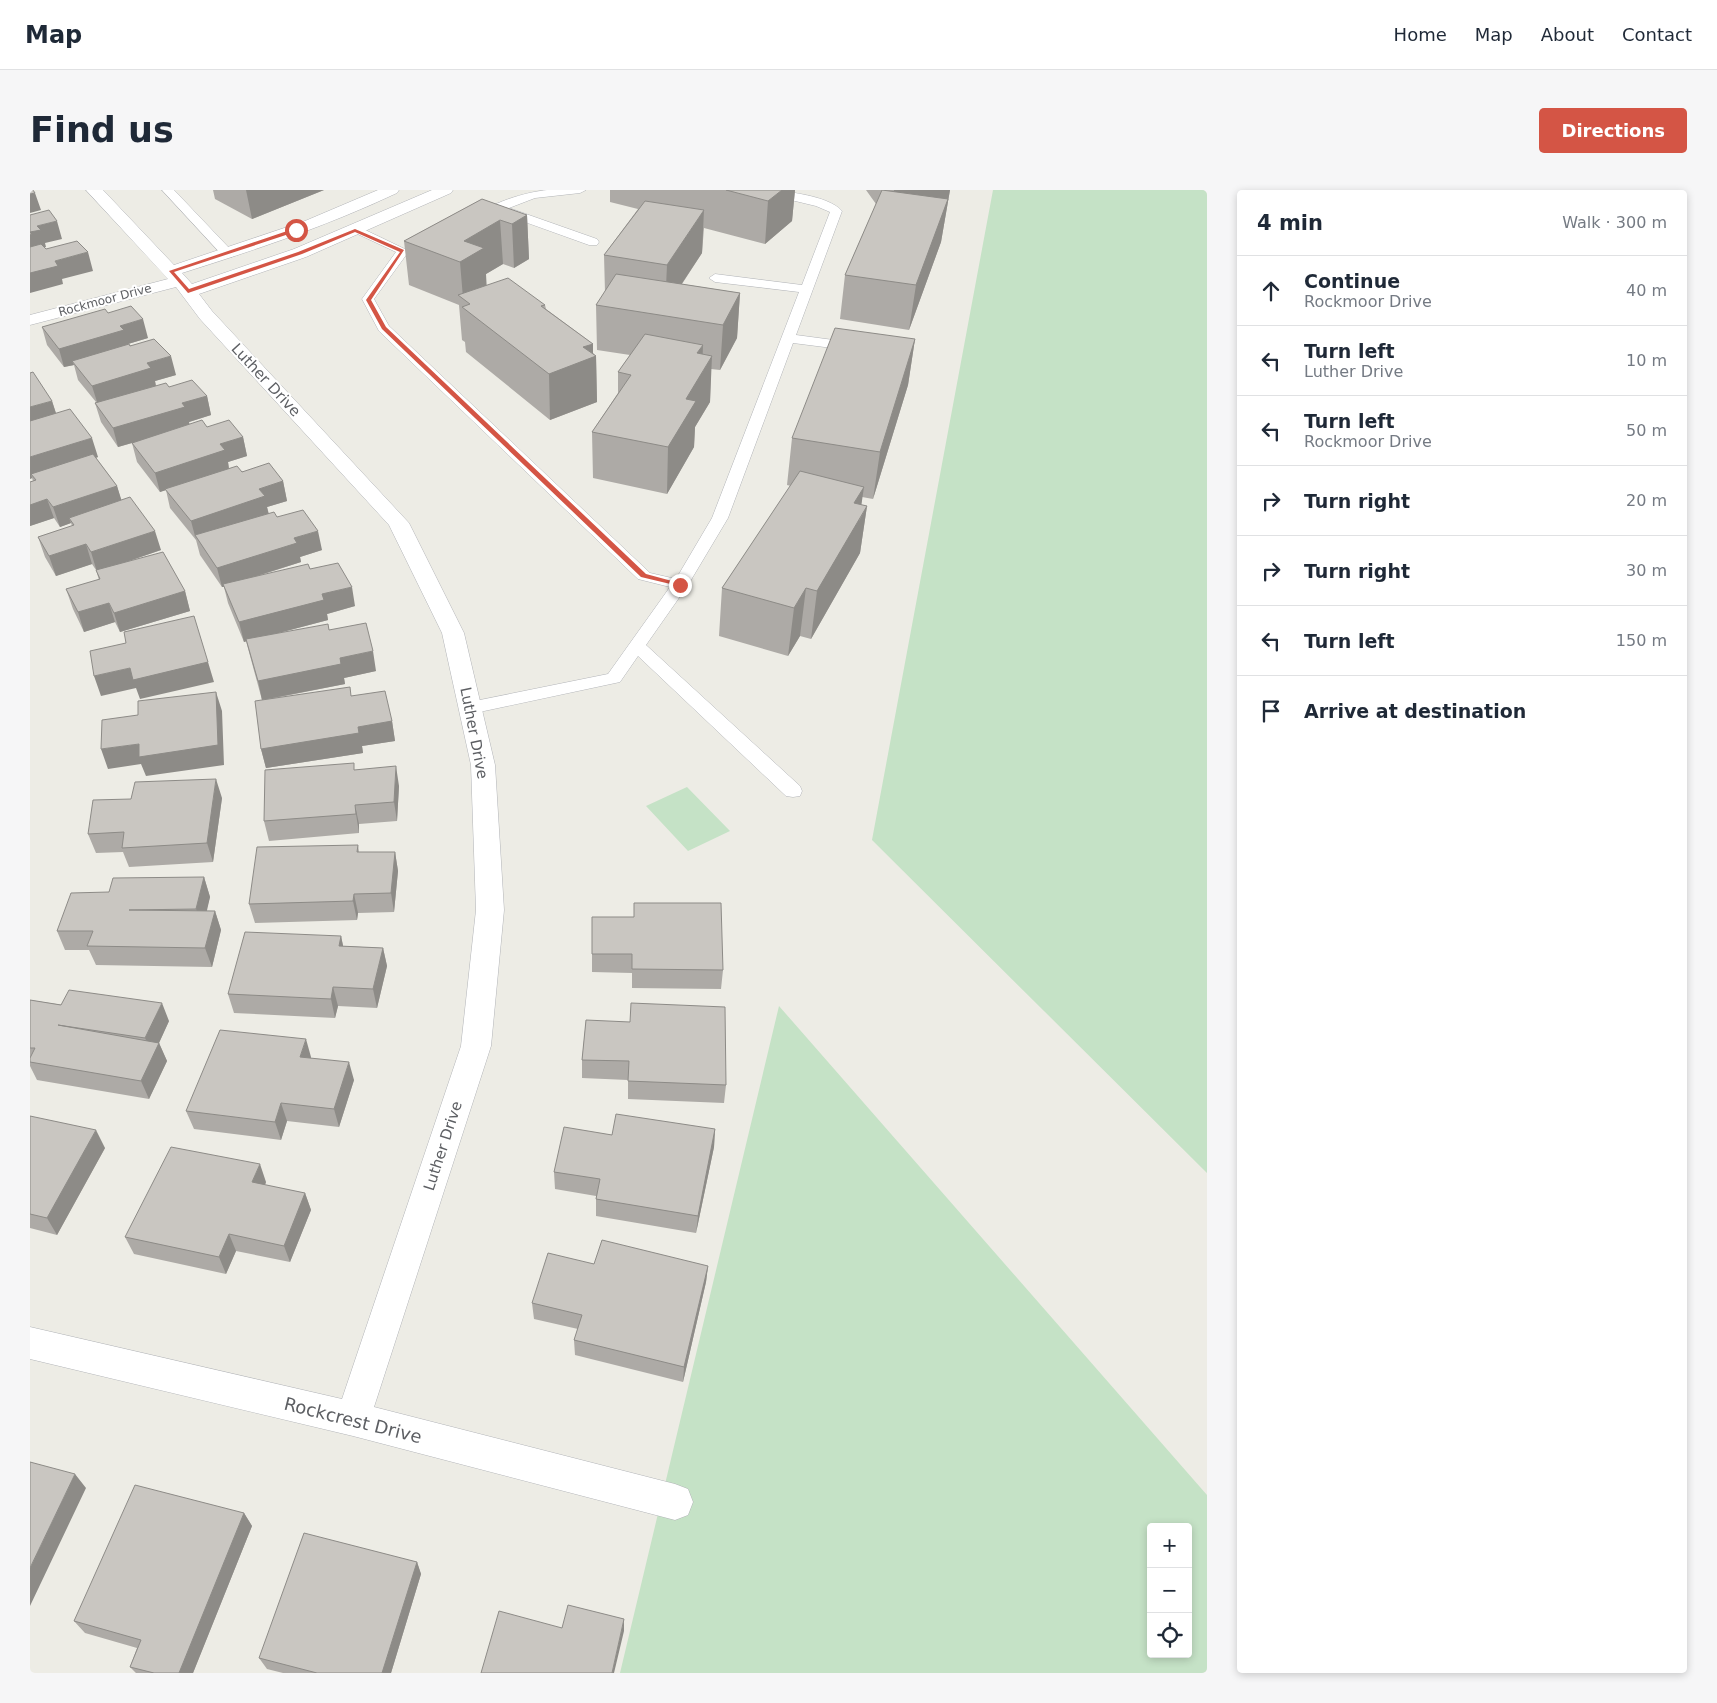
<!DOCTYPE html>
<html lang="en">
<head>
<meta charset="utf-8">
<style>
	:root { --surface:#fff; --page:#f6f6f7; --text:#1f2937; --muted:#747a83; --line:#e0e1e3; --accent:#d45545 }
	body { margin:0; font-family:"DejaVu Sans",sans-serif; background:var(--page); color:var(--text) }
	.controls { position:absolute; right:15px; bottom:15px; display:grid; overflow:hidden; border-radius:5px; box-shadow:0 2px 8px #0003 }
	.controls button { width:45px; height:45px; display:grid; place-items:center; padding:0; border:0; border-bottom:1px solid var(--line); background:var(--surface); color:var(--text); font:25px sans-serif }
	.stop { position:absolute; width:15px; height:15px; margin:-11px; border:4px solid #d45545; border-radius:50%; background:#fff }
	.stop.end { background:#d45545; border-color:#fff; box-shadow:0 1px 5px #0008 }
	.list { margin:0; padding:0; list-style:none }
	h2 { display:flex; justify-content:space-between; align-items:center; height:65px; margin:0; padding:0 20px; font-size:21px }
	h2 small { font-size:16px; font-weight:400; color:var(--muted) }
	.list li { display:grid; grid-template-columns:32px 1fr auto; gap:15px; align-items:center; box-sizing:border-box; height:70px; padding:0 20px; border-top:1px solid var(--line) }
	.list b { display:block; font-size:19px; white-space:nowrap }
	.list p { margin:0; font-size:16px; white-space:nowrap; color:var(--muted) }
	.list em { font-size:16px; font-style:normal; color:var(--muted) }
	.icon { flex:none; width:28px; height:28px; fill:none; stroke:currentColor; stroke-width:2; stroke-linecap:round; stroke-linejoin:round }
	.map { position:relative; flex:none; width:1177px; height:1483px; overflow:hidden; border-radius:5px }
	header { display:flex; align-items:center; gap:30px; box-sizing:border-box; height:70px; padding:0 25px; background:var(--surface); border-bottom:1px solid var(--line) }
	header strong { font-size:24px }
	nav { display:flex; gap:28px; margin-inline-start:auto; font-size:18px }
	.intro { display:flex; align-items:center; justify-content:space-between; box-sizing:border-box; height:120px; padding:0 30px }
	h1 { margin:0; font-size:35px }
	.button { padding:12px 22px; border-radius:5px; background:var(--accent); color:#fff; font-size:18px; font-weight:700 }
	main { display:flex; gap:30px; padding:0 30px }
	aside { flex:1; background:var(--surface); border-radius:5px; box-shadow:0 2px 8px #0003 }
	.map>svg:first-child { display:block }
</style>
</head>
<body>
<header>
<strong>Map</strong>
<nav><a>Home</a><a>Map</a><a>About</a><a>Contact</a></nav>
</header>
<div class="intro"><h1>Find us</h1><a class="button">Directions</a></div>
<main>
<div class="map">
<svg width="1177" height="1483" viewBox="0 0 1177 1483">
	<rect width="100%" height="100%" fill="#edece5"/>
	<path fill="#c5e2c6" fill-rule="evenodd" d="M963 0H1177V983L842 650Z
		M657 597 700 641 658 661 616 616Z
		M749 816 1177 1305V1483H590ZM1121 1337H1158V1464H1121Z"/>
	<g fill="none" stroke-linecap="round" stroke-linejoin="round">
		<defs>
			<path id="service" d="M132 0H144L202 61 204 64 202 67H194Z
				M517 0H556L550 3 505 8 479 18 567 49 569 52 567 55H559L470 23 450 33 444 29C457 13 497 2 517 0Z
				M726 0C747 0 797 4 812 21L766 145 826 153 833 157 826 161 763 153 698 328 658 395 616 455 770 596 772 601 770 606 763 607 756 606 608 466 590 492 440 524 434 522 431 518 434 514 440 512 578 484 640 397 608 389 349 141 332 109 366 62 319 40 325 36 329 37 379 61 344 109 359 136 620 383 646 389 682 328 769 102 685 92 679 88 685 84 772 95 800 22 786 16 728 2Z"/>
			<path id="minor" d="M56 0H73L144 75 275 31 348 0H369L367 3C297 36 225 60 152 83L162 94 264 59 402 0H423L421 3 276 67 169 104 182 121 379 333 434 443 465 575 474 720 461 856 344 1217 645 1294 658 1299 663 1312 658 1325 645 1330 323 1246 0 1169V1137L312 1209 431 856 446 720 441 575 412 443 359 335 170 129 146 97 0 135V125L138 89Z"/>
		</defs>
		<use href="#service" stroke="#b2b4b8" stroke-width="1"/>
		<use href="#minor" stroke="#b2b4b8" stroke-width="1"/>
		<use href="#service" fill="#fff" fill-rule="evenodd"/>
		<use href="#minor" fill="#fff" fill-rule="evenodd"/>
	</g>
	<path fill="#adaaa6" d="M183 0H294L222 29 185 9Z
		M580 0H765L762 31 735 54 674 38 672 63 652 94 710 103 707 148 690 180 681 179 680 212 665 237 664 257 637 304 563 288 562 242 588 203V182L600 165 567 160 566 115 575 102 574 65 608 19 580 12Z
		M836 0H920L911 52 879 140 810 129 815 85 846 14Z
		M452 9 497 25 499 69 484 78 473 74 456 84V96L515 115 516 119 563 154V163L566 166 567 212 520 230 436 162 435 152 432 150 429 115 379 95 374 51Z
		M78 123 118 148 98 154 146 185 125 191 126 196 139 197 177 206 181 225 159 232V234L177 237 213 247 217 266 198 272 199 278 253 291 257 311 237 317 239 324 247 327 292 360 270 367 271 372 228 386 280 379 325 416 297 424 298 430 245 444 299 440 346 481 314 488 315 494 245 508 321 506 362 531 365 551 332 556 333 563 236 578 231 559 232 510 216 451 214 452 198 413 194 397H192L170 365 166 350 140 318 136 300 130 302 107 272 102 253 88 257 71 232 65 213 66 212 48 190 44 175 34 177 17 155 12 137Z
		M885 149 878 195 843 309 832 307 831 315 837 316 830 363 781 449 770 446 758 466 689 446 692 398 761 296 757 295 762 248Z
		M22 211 26 223 68 267 66 268 87 296 91 310 131 360 99 371 155 401 160 421 90 442 85 432 54 442 43 419 36 399 69 390 66 380 62 374 26 386 15 367 8 347 42 336 41 333 30 337 24 328 0 336V292L3 291 2 288 0 289Z
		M325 580 369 596 367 631 329 634V643L239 651 234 631Z
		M192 608 183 672 99 677 93 662 66 663 58 644Z
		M328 655 329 662H365L368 681 364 722 328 723 327 730 225 733 219 714Z
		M174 687 180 707 176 721H185L191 740 182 777 66 775 59 760H35L27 741 79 702Z
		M604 713 693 780 691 799 602 798V783L562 782V764L604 727Z
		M311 746 313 756 353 758 357 776 347 818 308 816 305 828 204 823 198 804Z
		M0 810 139 831 129 853 137 871 119 909 7 890 0 876Z
		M556 830 696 895 694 913 598 909V890L552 888V870Z
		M281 867V868L324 890 309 937 257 931 251 950 164 939 156 921Z
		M0 926 75 958 27 1045 0 1038Z
		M685 939 684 957 666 1043 566 1026V1006L525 999 524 982 582 945Z
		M236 992 235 995 275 1003 281 1020 260 1072 206 1061 196 1084 104 1064 95 1047Z
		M564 1074 678 1076 676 1092 653 1192 545 1165 544 1150 548 1139 504 1129 502 1113Z
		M214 1323 222 1336 163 1483H106L100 1477 107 1458 55 1443 44 1431Z
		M387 1372 391 1384 361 1483H253L237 1479 229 1468Z"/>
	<path fill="#8d8b87" d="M216 0H294L222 29Z
		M752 0H765L762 31 735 54 738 11Z
		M864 0H920L911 52 879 140 886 95 859 33Z
		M5 3 11 20 0 23V4Z
		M674 20 672 63 635 119 637 75Z
		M497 25 499 69 484 78 482 34Z
		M470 30 473 74 456 84 457 102 433 108 430 72 434 51Z
		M27 31 32 49 15 53 16 57 7 60 0 64V42L7 36Z
		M58 62 63 81 32 89 33 94 0 103V83L25 71Z
		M710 103 707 148 690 180 693 135Z
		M113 129 118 148 98 154 99 159 42 171 44 175 34 177 29 159 90 136Z
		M885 149 878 195 843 309 850 262Z
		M563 154V167L566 166 567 212 520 230 519 184 553 157Z
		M673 155 672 183 682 166 680 212 665 237 664 257 637 304 638 257 656 209 667 163Z
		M141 166 146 185 125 191 126 197 68 215 62 196 117 173Z
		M177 206 181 225 159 232 160 236 88 257 83 238 152 213Z
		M22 211 28 230 0 238V217Z
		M213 247 217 266 198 272 199 280 135 299 136 300 130 302 125 283 190 254Z
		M62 248 68 267 4 288 1 284 2 288 0 289V267Z
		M253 291 257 311 237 317 239 326 165 345 166 350 161 331 229 299Z
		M87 296 93 315 39 328 41 333 30 337 23 317Z
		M834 297 829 331 837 316 830 363 781 449 787 401 824 313Z
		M17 309 24 328 0 336V315Z
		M125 341 131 360 67 382 61 362Z
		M288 341 292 360 270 367 271 372 194 396 193 394 194 397H192L187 378 264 348Z
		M56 354 62 374 26 386 19 366Z
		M322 397 325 416 297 424 298 430 214 452 209 432 292 404Z
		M776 398 770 446 758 466 764 418Z
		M155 401 160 421 90 442 84 423Z
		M79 413 85 432 54 442 48 422Z
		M343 461 346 481 314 488 315 494 232 510 228 491 310 468Z
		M178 472 184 492 110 509 106 498 71 506 64 486 100 478Z
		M186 502 192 521 194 575 116 586 111 574 78 579 71 559 109 554Z
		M362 531 365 551 332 556 333 563 236 578 231 559 328 537Z
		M366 576 369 596 367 631 364 612Z
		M186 589 192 608 183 672 177 653Z
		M325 615 329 634V643L326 624Z
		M365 662 368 681 364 722 361 703Z
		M174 687 180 707 173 738 166 719Z
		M324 704 328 723 327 730 323 711Z
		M185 721 191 740 182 777 175 758Z
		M311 746 315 765 309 756Z
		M353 758 357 776 347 818 343 799Z
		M303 797 308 816 305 828 301 809Z
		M132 813 139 831 123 866 115 848Z
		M276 849 281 867 276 885 270 867Z
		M129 853 137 871 119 909 111 891Z
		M319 872 324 890 309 937 304 919Z
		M251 913 257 931 251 950 245 932Z
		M685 939 684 957 666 1043 668 1026Z
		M66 940 75 958 27 1045 17 1028Z
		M230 974 236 992 229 1010 222 992Z
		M275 1003 281 1020 260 1072 254 1056Z
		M199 1044 206 1061 196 1084 189 1067Z
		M678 1076 676 1092 653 1192 654 1177Z
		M45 1284 56 1298 0 1416V1378Z
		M214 1323 222 1336 163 1483H149Z
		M387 1372 391 1384 361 1483H352Z
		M594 1429V1441L584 1483H582Z"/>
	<path fill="#c9c6c1" stroke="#8d8b87" d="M0 0H3L5 3 0 4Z
		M696 0H752L738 11Z
		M852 0 918 9 886 95 815 85Z
		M452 9 497 25 482 34 470 30 434 51 454 58 430 72 374 51Z
		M615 11 674 20 637 75 574 65Z
		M19 20 27 31 7 36 11 40 0 42 2 44 0 45V25Z
		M47 51 58 62 25 71 28 76 0 83V57L11 54 16 59Z
		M586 84 710 103 693 135 566 115Z
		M478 88 515 115 511 116 563 154 553 157 566 166 519 184 432 117 440 114 428 105Z
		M101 116 113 129 90 136 94 140 29 159 12 137 75 119 78 123Z
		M805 138 885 149 850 262 762 248Z
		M615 144 673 155 667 163 682 166 656 209 666 211 638 257 562 242 601 185 588 182Z
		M124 149 141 166 117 173 121 178 62 196 42 171 99 154 100 156Z
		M3 182 22 211 0 217V183Z
		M162 190 177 206 152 213 155 217 83 238 65 213 136 193 139 197Z
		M40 219 62 248 0 267V231Z
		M172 230 177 237 199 230 213 247 190 254 195 260 125 283 102 253Z
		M63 264 87 296 23 317 17 309 0 315V292L6 290 1 284Z
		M239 273 253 291 229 299 235 306 161 331 135 299 207 276 212 282Z
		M770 281 834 297 824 313 837 316 787 401 776 398 764 418 692 398Z
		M100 307 125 341 61 362 56 354 19 366 8 347 44 335 39 328Z
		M273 320 288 341 264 348 267 353 187 378 165 345 244 322 247 327Z
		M133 362 155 401 84 423 79 413 48 422 36 399 70 389 66 380Z
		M308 373 322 397 292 404 294 410 209 432 193 394 278 374 280 379Z
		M164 426 178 472 103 490 100 478 64 486 60 461 96 453 94 442Z
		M336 433 343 461 310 468 311 474 228 491 216 449 298 434 299 440Z
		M320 497 321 506 355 501 362 531 328 537 329 543 231 559 225 511Z
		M186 502 188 555 109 567V554L71 559 72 530 108 525V511Z
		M324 573V580L366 576 364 612 325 615 326 624 234 631 235 580Z
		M186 589 177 653 92 658 94 642 58 644 63 610 101 609 105 592Z
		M328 655 327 662H365L361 703 324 704 323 711 219 714 227 657Z
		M174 687 166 719 99 720 185 721 175 758 57 756 63 741H27L41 703 79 702 83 688Z
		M604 713H691L693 780 602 779V764H562V727H604Z
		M215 742 311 746 309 756 353 758 343 799 303 797 301 809 198 804Z
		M39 800 132 813 115 848 28 835 129 853 111 891 0 872V868L5 858H0V810L31 815Z
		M601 813 695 817 696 895 598 891 599 871 552 870 556 830 600 832Z
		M190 840 276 849 270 867 319 872 304 919 251 913 245 932 156 921Z
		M586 924 685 939 668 1026 566 1009 570 989 524 982 534 937 582 945Z
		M0 926 66 940 17 1028 0 1024Z
		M141 957 230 974 222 992 275 1003 254 1056 199 1044 189 1067 95 1047Z
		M572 1050 678 1076 654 1177 544 1150 552 1125 502 1113 518 1063 564 1074Z
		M0 1272 45 1284 0 1378Z
		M105 1295 214 1323 149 1483H124L100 1477 111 1450 44 1431Z
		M274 1343 387 1372 352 1483H287L229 1468Z
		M538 1415 594 1429 582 1483H451L469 1421 532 1438Z"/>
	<path fill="#d45545" d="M266 38 268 41 144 82 159 99 268 62 325 39 374 60 341 110 356 137 616 384 653 394V397L611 387 352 139 336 110 370 62 325 42 272 64 158 103 139 81Z"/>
	<g text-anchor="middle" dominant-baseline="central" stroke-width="4" stroke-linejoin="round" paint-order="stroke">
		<g font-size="12" fill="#5d5f63" stroke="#fff">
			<text transform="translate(75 110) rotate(-15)">Rockmoor Drive</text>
		</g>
		<g font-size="15" fill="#5d5f63" stroke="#fff">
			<text transform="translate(236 190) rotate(47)">Luther Drive</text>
			<text transform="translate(444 543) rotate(79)">Luther Drive</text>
			<text transform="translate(413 956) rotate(-72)">Luther Drive</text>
		</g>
		<g font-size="18" fill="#5d5f63" stroke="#fff">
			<text transform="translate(323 1230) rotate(14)">Rockcrest Drive</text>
		</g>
	</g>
</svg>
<div class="controls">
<button>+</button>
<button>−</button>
<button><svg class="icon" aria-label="locate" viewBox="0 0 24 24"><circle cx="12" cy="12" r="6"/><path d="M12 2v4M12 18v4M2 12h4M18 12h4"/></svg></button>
</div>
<div class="stop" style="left:266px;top:40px"></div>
<div class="stop end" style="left:650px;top:395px"></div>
</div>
<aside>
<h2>4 min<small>Walk · 300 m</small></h2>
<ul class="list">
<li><svg class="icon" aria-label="ahead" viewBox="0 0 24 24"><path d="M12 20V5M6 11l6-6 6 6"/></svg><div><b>Continue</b><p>Rockmoor Drive</p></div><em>40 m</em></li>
<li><svg class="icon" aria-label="left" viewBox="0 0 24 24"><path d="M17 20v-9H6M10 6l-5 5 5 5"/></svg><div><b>Turn left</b><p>Luther Drive</p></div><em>10 m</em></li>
<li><svg class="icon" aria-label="left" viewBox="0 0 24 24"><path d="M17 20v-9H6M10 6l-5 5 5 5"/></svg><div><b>Turn left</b><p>Rockmoor Drive</p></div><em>50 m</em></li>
<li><svg class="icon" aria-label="right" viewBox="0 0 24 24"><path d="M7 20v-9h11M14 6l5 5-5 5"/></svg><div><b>Turn right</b></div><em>20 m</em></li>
<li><svg class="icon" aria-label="right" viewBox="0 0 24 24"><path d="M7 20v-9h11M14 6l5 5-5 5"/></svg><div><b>Turn right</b></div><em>30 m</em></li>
<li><svg class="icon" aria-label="left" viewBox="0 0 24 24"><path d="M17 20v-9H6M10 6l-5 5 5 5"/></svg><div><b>Turn left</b></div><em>150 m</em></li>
<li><svg class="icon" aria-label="arrive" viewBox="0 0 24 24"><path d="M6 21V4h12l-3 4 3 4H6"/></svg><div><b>Arrive at destination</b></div></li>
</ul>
</aside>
</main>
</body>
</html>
